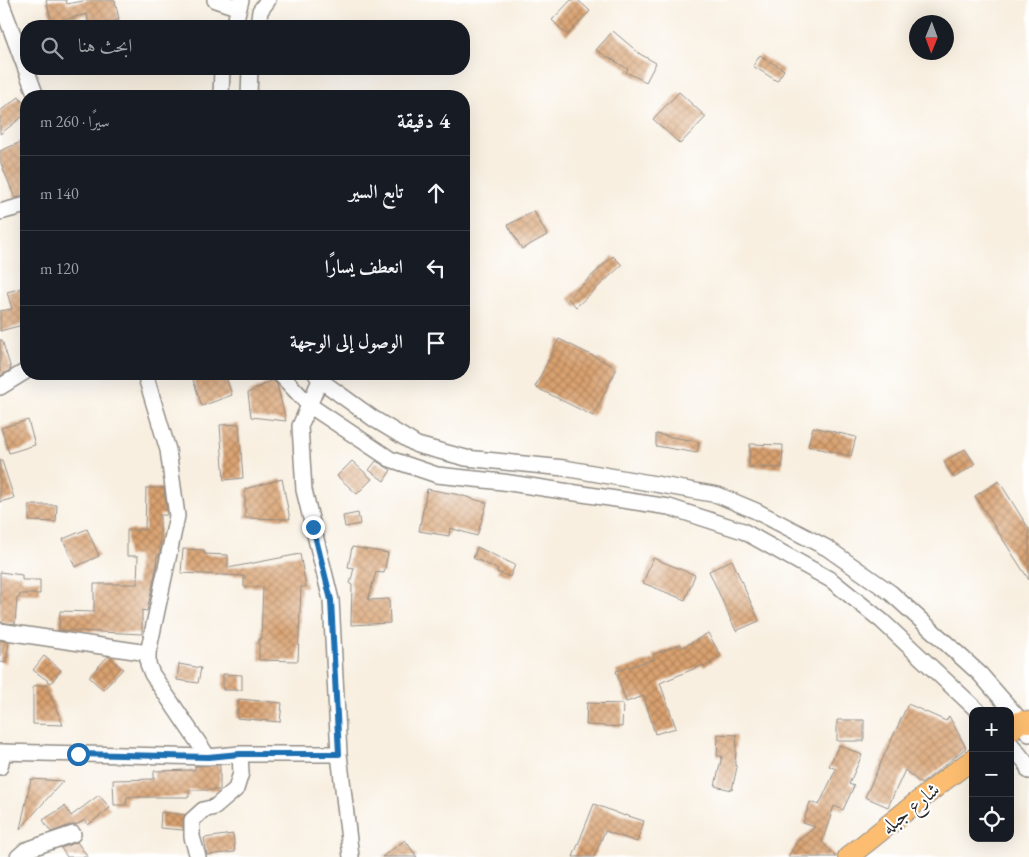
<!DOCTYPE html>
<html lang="ar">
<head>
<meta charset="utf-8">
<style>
	:root { --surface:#171b24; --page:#20242c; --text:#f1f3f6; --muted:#9ea1a6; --line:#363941 }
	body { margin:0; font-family:"EB Garamond",Amiri,serif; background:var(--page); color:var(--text); direction:rtl }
	.controls { position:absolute; right:15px; bottom:15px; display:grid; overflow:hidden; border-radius:10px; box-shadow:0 5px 20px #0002 }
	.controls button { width:45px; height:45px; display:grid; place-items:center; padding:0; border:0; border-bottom:1px solid var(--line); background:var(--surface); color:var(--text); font:25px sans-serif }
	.compass { position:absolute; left:909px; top:15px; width:45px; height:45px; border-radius:50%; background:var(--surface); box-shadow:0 5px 20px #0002; rotate:181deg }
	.stop { position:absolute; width:15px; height:15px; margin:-11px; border:4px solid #1f6fb2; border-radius:50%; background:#fff }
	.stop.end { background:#1f6fb2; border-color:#fff; box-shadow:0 1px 5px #0008 }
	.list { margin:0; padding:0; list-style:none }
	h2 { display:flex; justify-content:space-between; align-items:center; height:65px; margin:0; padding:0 20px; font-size:21px }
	h2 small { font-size:16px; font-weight:400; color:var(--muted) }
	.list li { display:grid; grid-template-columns:32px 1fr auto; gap:15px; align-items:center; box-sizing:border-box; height:75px; padding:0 20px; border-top:1px solid var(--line) }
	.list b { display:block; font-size:19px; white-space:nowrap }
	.list em { font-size:16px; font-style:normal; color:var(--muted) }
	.icon { flex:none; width:28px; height:28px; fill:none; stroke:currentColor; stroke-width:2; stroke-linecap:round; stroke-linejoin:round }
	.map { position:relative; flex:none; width:1029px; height:857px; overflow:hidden; direction:ltr }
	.search { position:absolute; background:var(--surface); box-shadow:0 5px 20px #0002; left:20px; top:20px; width:450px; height:55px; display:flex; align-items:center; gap:12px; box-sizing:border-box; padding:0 18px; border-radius:20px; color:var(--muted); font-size:19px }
	.panel { position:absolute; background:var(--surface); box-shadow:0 5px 20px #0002; left:20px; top:90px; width:450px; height:290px; border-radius:20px; direction:rtl }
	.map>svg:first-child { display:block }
</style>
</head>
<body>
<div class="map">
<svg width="1029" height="857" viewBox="0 0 1029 857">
	<defs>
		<pattern id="building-cross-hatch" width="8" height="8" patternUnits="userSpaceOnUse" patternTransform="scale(1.25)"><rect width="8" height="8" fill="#d9a170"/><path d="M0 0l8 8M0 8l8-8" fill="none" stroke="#b0835c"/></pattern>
	</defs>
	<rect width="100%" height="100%" fill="#fff"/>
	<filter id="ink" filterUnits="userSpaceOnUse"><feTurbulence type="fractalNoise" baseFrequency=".02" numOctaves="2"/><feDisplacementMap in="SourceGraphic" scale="10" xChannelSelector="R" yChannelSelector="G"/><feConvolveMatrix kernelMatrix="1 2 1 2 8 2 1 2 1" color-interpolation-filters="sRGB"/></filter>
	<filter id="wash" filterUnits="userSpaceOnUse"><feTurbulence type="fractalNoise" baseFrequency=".0096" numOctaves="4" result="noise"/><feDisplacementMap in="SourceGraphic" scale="20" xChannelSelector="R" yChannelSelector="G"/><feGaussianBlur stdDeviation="1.12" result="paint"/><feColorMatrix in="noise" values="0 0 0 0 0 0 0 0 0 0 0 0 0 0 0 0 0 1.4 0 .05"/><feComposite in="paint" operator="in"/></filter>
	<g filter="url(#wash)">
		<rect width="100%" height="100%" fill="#f8efe0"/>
		<g id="blocks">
			<path fill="url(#building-cross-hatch)" d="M46 0H66L67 4 88 0H115L119 20 89 26 87 14 52 23Z
				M571 0H578L590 11 567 35 552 20Z
				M613 31 640 54 656 63 646 82 626 72 628 69 596 50Z
				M760 55 784 70 777 81 753 66Z
				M679 92 706 117 680 144 653 119Z
				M19 97 26 107V114L0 134V111Z
				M26 140V195L15 198 0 161V151Z
				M534 211 547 235 522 249 508 225Z
				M613 256 622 265 576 307 568 298Z
				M26 287V324L0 331V311L12 309 7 292Z
				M559 339 617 368 593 416 535 387Z
				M0 340H2L11 369 0 376Z
				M191 374H225L232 395 202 406Z
				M273 380 277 384 286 421 251 417 248 393Z
				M28 420 35 445 9 453 1 428Z
				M239 424 243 478 224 480 220 425Z
				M813 427 856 437 851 456 808 446Z
				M656 434 699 442 697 453 656 446Z
				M750 444 783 445 782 468 749 467Z
				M965 449 975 464 954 478 944 462Z
				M0 461H2L14 498 0 502Z
				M352 461 372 479 357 494 337 476Z
				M376 461 391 470 384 481 369 470Z
				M282 479 290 519 245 518V489Z
				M999 481 1029 529V580L975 496Z
				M146 488H164L167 515H160V553L159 556H157L156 570 147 611 142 610V634L59 630 60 611 94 612V584H137L138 556H127V530H145Z
				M427 489 460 495 487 503 477 536 450 528 449 536 419 531Z
				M29 505H57L56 522 29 521Z
				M358 513 360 524 345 527 343 516Z
				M87 529 99 556 75 567 63 539Z
				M352 547 388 553 384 573 376 572 368 600 389 599 390 623 351 625 352 585 350 584 354 568 348 567Z
				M477 547 515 565 510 577 497 572 498 569 473 558Z
				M183 549 204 550V554L228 555V568L300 554 306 587H301L298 661 259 660V639H261L263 587H244V576L181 573Z
				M653 558 695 575 685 600 643 583Z
				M732 560 759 621 736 631 709 571Z
				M0 572 22 575V580H40V594H20L19 598H17L15 624 0 622Z
				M708 633 721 656 704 667 703 665 660 683 676 728 655 734 644 696 626 702 616 671 654 659 653 655 681 644 682 648Z
				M0 640 9 642 6 663 0 662Z
				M44 656 61 670 51 683 33 670Z
				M108 656 123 669 103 690 89 677Z
				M179 664 201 668 198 683 177 680Z
				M223 674 242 675V690H223Z
				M46 685 63 725 33 724V686Z
				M239 699 282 703 280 722 237 718Z
				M587 703 623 704 622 727 586 725Z
				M908 704 946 721 949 716 966 748 921 784 905 770 888 807 865 797Z
				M837 720H864V741H837Z
				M718 734 737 735 735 766 737 767 732 790 715 786 722 756H717Z
				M839 745 862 755 849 784 854 786 843 810 834 806 822 842 836 857H788L797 842 815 827 803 823 810 802 819 805 836 769 829 766Z
				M220 765V790H189V797H127L126 805H114L113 780 154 779V771L195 770V766Z
				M31 779 63 781 20 829Z
				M99 795 110 808 88 825 85 820 76 825H70L51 832 43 820 65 806 71 816Z
				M594 804 625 816V815L644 821 637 842 605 831 594 857H573Z
				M161 812 185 815 183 820V830L160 828Z
				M233 834 235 852 207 855 204 838Z
				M405 840 417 857H382Z
				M77 842 88 857H67L61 848Z"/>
		</g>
	</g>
	<g filter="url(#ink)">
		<use href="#blocks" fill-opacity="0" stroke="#928d86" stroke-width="1"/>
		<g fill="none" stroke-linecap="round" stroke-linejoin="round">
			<defs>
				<path id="minor" d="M0 0 36 96
					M215 0 239 8
					M234 26 241 0
					M258 26 260 11 268 0
					M221 96 222 69
					M249 96 250 69
					M0 212 26 205
					M145 374 168 450 177 516 148 653V664L152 674 208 757
					M280 374 309 405 390 459 437 475 503 482 669 507 743 531 831 580 882 621 978 711
					M316 374 320 380 374 419 417 445 466 458 564 468 718 495 756 511 827 548 891 593 980 674 1021 721 1029 734
					M320 380 300 426 304 490 331 600 339 754 351 857
					M0 387 26 371
					M0 631 148 653
					M1010 743 1026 763 1029 771
					M0 752 208 757 240 754H339
					M0 767 3 752
					M18 857 26 850 73 834
					M198 857 192 837V820L203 810 215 807 236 789 241 773 240 754"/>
				<path id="major" d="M1010 731 1021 721 1029 722
					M848 857 946 779 973 759"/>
			</defs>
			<use href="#minor" stroke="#928d86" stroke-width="18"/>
			<use href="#major" stroke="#928d86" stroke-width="22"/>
			<use href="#minor" stroke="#fff" stroke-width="15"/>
			<use href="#major" stroke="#fcbd6f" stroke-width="20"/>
		</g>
	</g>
	<g fill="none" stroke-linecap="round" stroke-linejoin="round" filter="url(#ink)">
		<path stroke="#1f6fb2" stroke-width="6" d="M78 754 208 757 240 754H339L331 600 313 527"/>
	</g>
	<g text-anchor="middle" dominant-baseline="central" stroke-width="4" stroke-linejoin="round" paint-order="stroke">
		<g font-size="20" fill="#2b2b2b" stroke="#fff">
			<text transform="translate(910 808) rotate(-39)">شارع جبله</text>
		</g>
	</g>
</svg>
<div class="controls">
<button>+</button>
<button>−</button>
<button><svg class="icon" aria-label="locate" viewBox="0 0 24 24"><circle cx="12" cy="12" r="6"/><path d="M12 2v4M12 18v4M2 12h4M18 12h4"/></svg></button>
</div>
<svg class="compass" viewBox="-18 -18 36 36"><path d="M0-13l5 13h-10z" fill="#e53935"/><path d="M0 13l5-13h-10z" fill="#9ea1a6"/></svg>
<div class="stop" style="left:78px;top:754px"></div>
<div class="stop end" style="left:313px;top:527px"></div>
<div class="search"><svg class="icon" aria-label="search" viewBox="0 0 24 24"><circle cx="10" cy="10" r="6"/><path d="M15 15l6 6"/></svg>ابحث هنا</div>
<section class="panel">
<h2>4 دقيقة<small>سيرًا · 260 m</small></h2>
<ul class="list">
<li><svg class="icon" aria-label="ahead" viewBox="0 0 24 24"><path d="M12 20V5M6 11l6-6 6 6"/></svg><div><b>تابع السير</b></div><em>140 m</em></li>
<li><svg class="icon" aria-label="left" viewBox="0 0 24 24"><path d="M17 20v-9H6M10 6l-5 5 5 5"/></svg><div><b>انعطف يسارًا</b></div><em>120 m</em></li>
<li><svg class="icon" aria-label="arrive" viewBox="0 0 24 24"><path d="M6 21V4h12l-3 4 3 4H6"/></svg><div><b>الوصول إلى الوجهة</b></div></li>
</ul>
</section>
</div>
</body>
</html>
